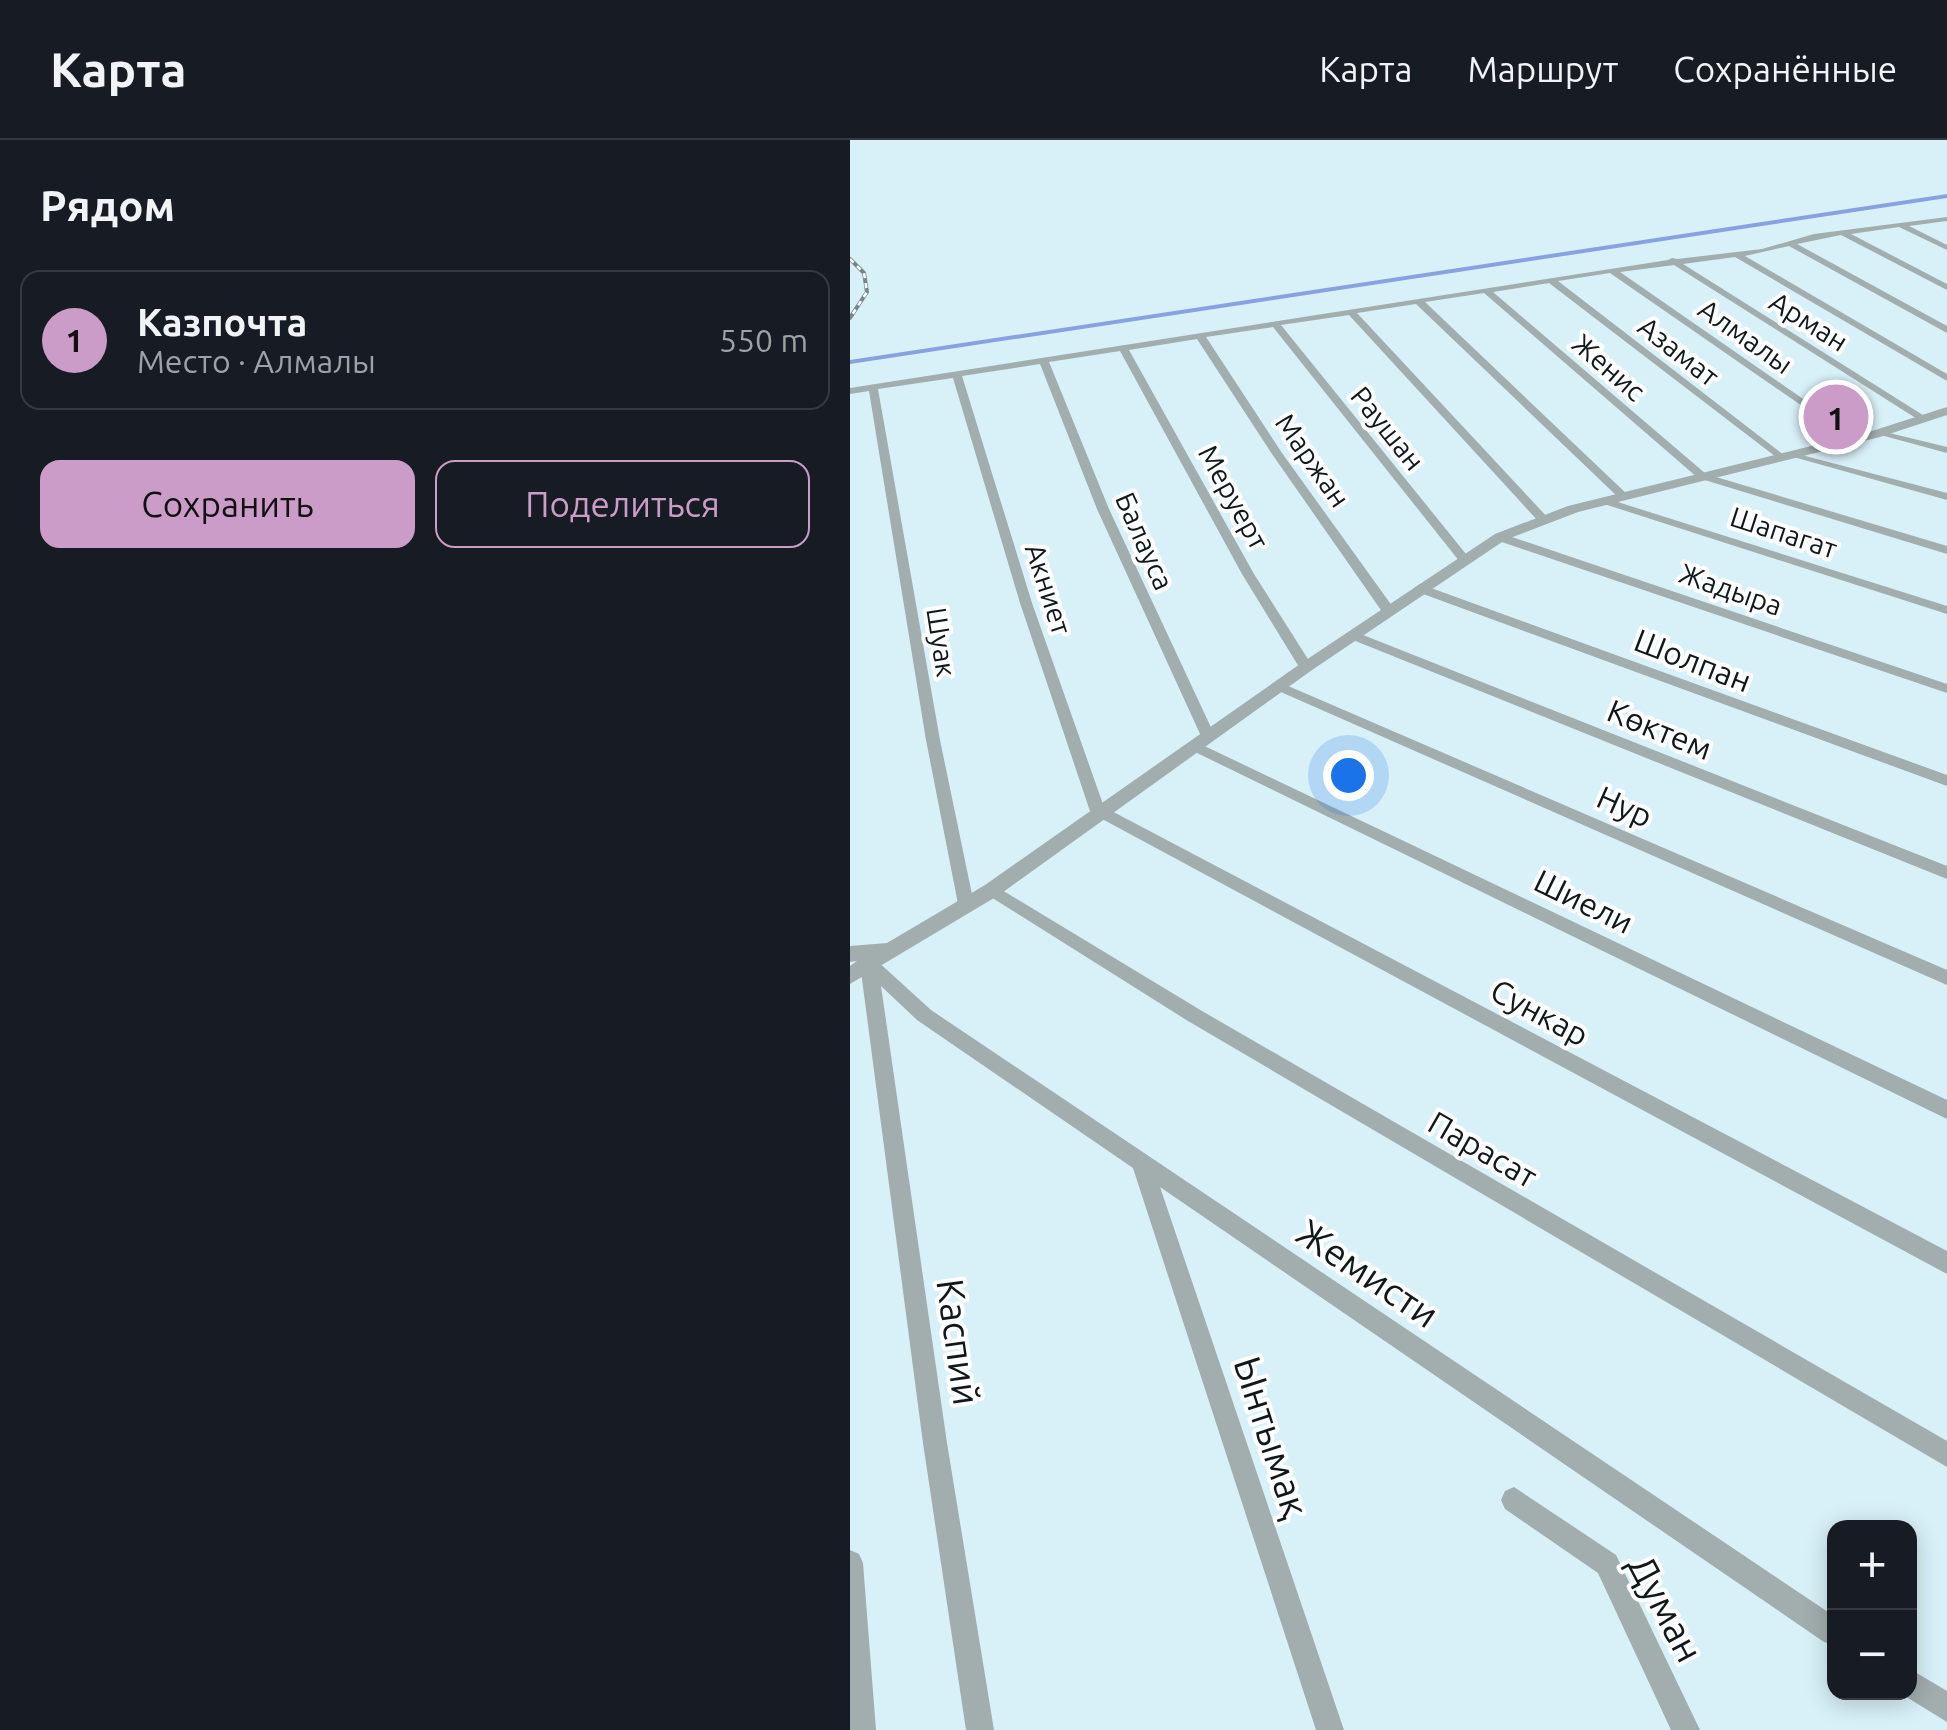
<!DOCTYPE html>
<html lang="ru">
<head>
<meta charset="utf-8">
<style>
	:root { --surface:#171b24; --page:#20242c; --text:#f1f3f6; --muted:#9ea1a6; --line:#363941; --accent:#cc9cc9 }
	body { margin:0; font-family:Ubuntu,sans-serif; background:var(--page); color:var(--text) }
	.controls { position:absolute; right:30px; bottom:30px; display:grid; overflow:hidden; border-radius:20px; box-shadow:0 5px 25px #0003 }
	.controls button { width:90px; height:90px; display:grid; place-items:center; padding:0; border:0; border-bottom:2px solid var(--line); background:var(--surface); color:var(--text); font:50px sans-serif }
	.you { position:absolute; left:498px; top:635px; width:35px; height:35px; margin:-25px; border:8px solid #fff; border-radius:50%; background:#1a73e8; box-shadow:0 0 0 15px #1a73e833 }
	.badge { display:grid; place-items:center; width:65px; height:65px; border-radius:50%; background:var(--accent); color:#111; font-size:32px; font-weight:700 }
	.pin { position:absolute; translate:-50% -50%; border:5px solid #fff; box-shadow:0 2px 10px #0006 }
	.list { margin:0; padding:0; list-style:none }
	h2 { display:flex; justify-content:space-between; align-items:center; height:130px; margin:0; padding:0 40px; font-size:42px }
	h2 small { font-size:32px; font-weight:400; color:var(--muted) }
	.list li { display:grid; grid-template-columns:65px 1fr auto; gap:30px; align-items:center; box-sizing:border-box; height:140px; margin:0 20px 20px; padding:0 20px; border:2px solid var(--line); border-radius:20px }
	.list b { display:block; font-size:38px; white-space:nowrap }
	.list p { margin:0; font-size:32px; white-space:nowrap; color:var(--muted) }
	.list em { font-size:32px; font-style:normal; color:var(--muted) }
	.actions { display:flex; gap:20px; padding:30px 40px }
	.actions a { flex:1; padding:22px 0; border:2px solid var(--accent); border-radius:20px; text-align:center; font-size:35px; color:var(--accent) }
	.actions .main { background:var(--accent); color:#111 }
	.map { position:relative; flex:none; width:1097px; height:1590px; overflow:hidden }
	header { display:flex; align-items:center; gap:60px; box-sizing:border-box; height:140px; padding:0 50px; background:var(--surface); border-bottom:2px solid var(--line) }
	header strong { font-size:48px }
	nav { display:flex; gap:55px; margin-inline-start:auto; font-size:35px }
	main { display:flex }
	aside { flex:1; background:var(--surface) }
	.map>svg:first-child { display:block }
</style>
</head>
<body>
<header>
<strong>Карта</strong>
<nav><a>Карта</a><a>Маршрут</a><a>Сохранённые</a></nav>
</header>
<main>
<aside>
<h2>Рядом<small></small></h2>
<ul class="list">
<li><span class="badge">1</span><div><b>Казпочта</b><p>Место · Алмалы</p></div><em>550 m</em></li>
</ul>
<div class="actions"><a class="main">Сохранить</a><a>Поделиться</a></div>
</aside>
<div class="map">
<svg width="1097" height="1590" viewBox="0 0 1097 1590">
	<rect width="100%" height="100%" fill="#d8f0f8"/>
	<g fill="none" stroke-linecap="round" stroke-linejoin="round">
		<path fill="#86a2e1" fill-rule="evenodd" d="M1097 54V58L0 224V220Z"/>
		<path fill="#a2adad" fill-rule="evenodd" d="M1097 77V81L1059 86 1097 105V110L1049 87 1001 94 1097 144V150L991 95 947 104 1097 186V193L939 106 895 116 1097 234V241L885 117 833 124 1076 277 1077 279 1072 282 824 125 770 132 1008 297V301L1004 302 760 133 708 141 934 315 935 317 930 320 699 143 643 152 856 334 1097 406V414L848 338 634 153 575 162 779 356 769 358 566 164 507 173 699 379 689 382 499 175 431 185 620 419 610 422 423 187 356 197 432 313 545 470 538 474 533 473 422 314 347 199 279 210 404 434 463 527 456 531 449 527 392 434 270 211 199 222 259 369 365 596 358 601 351 596 247 369 190 224 112 236 182 463 254 667 1097 1111V1134L254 680H243L170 463 103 238 28 249 90 600 124 764 121 769H109L76 600 19 251 0 254V248L818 120 822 118 827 119 912 109 964 94Z
			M1027 290 1097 307V313L1027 294Z
			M940 312 1097 353V360L940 316Z
			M755 358 1097 466V474L751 363V359Z
			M650 393 1097 544V553L646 400 644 397Z
			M570 444 1097 635V646L565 451 564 448Z
			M503 491 1097 726V739L498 498 496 495Z
			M429 542 1097 830V845L424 549 422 546Z
			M344 601 1097 960V979L339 609V603Z
			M142 744 352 871 1097 1301V1327L338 881 136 754 134 750 136 746Z
			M19 817 25 819 81 870 984 1476V1505L974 1502 310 1047 494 1590H466L283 1028 67 880 31 846 97 1303 144 1590H116L73 1303 10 824 13 819Z
			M664 1347 766 1415 850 1590H821L748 1433 655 1369 651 1360 655 1351Z
			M0 1410 9 1414 13 1423 26 1590H0Z
			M1060 1529 1097 1551V1582L1050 1553 1060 1552Z"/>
		<path fill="#a2adad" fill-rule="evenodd" d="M1097 267V275L1030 297 728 372 655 400 462 530 149 755 0 844V826L7 821 0 822V806L37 803 135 745 450 524 645 394 718 366 1022 291Z"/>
		<defs>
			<path id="rail" d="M0 119 14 133 17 152 0 178"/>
		</defs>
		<use href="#rail" stroke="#75858a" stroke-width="4"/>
		<use href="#rail" stroke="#fff" stroke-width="2.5" stroke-dasharray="5" stroke-linecap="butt"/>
	</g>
	<g text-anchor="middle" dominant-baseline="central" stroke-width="8" stroke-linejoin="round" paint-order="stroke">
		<g font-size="28" fill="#0f181a" stroke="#fff">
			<text transform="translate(959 181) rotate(32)">Арман</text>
			<text transform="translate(896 196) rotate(35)">Алмалы</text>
			<text transform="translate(829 211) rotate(38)">Азамат</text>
			<text transform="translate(759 227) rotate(41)">Женис</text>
			<text transform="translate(538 288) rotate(51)">Раушан</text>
			<text transform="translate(463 320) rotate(55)">Маржан</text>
			<text transform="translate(384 357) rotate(61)">Меруерт</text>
			<text transform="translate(934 392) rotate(18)">Шапагат</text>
			<text transform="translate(295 401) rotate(66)">Балауса</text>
			<text transform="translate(199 449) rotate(72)">Акниет</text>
			<text transform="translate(881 449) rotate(19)">Жадыра</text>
			<text transform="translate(92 502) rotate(81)">Шуак</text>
		</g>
		<g font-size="32" fill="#0f181a" stroke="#fff">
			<text transform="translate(843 520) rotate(21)">Шолпан</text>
			<text transform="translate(810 589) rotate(22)">Көктем</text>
			<text transform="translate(775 666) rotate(24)">Нур</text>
			<text transform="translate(734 761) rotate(26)">Шиели</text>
			<text transform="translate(690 872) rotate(28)">Сункар</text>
			<text transform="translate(633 1009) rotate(30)">Парасат</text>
		</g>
		<g font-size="38" fill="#0f181a" stroke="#fff">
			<text transform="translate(518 1133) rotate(34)">Жемисти</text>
			<text transform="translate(109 1202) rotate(82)">Каспий</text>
			<text transform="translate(422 1297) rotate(72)">Ынтымақ</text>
			<text transform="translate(816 1468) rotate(62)">Думан</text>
		</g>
	</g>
</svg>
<div class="controls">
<button>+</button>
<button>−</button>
</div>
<div class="you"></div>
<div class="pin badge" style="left:986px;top:277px">1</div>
</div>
</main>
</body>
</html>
